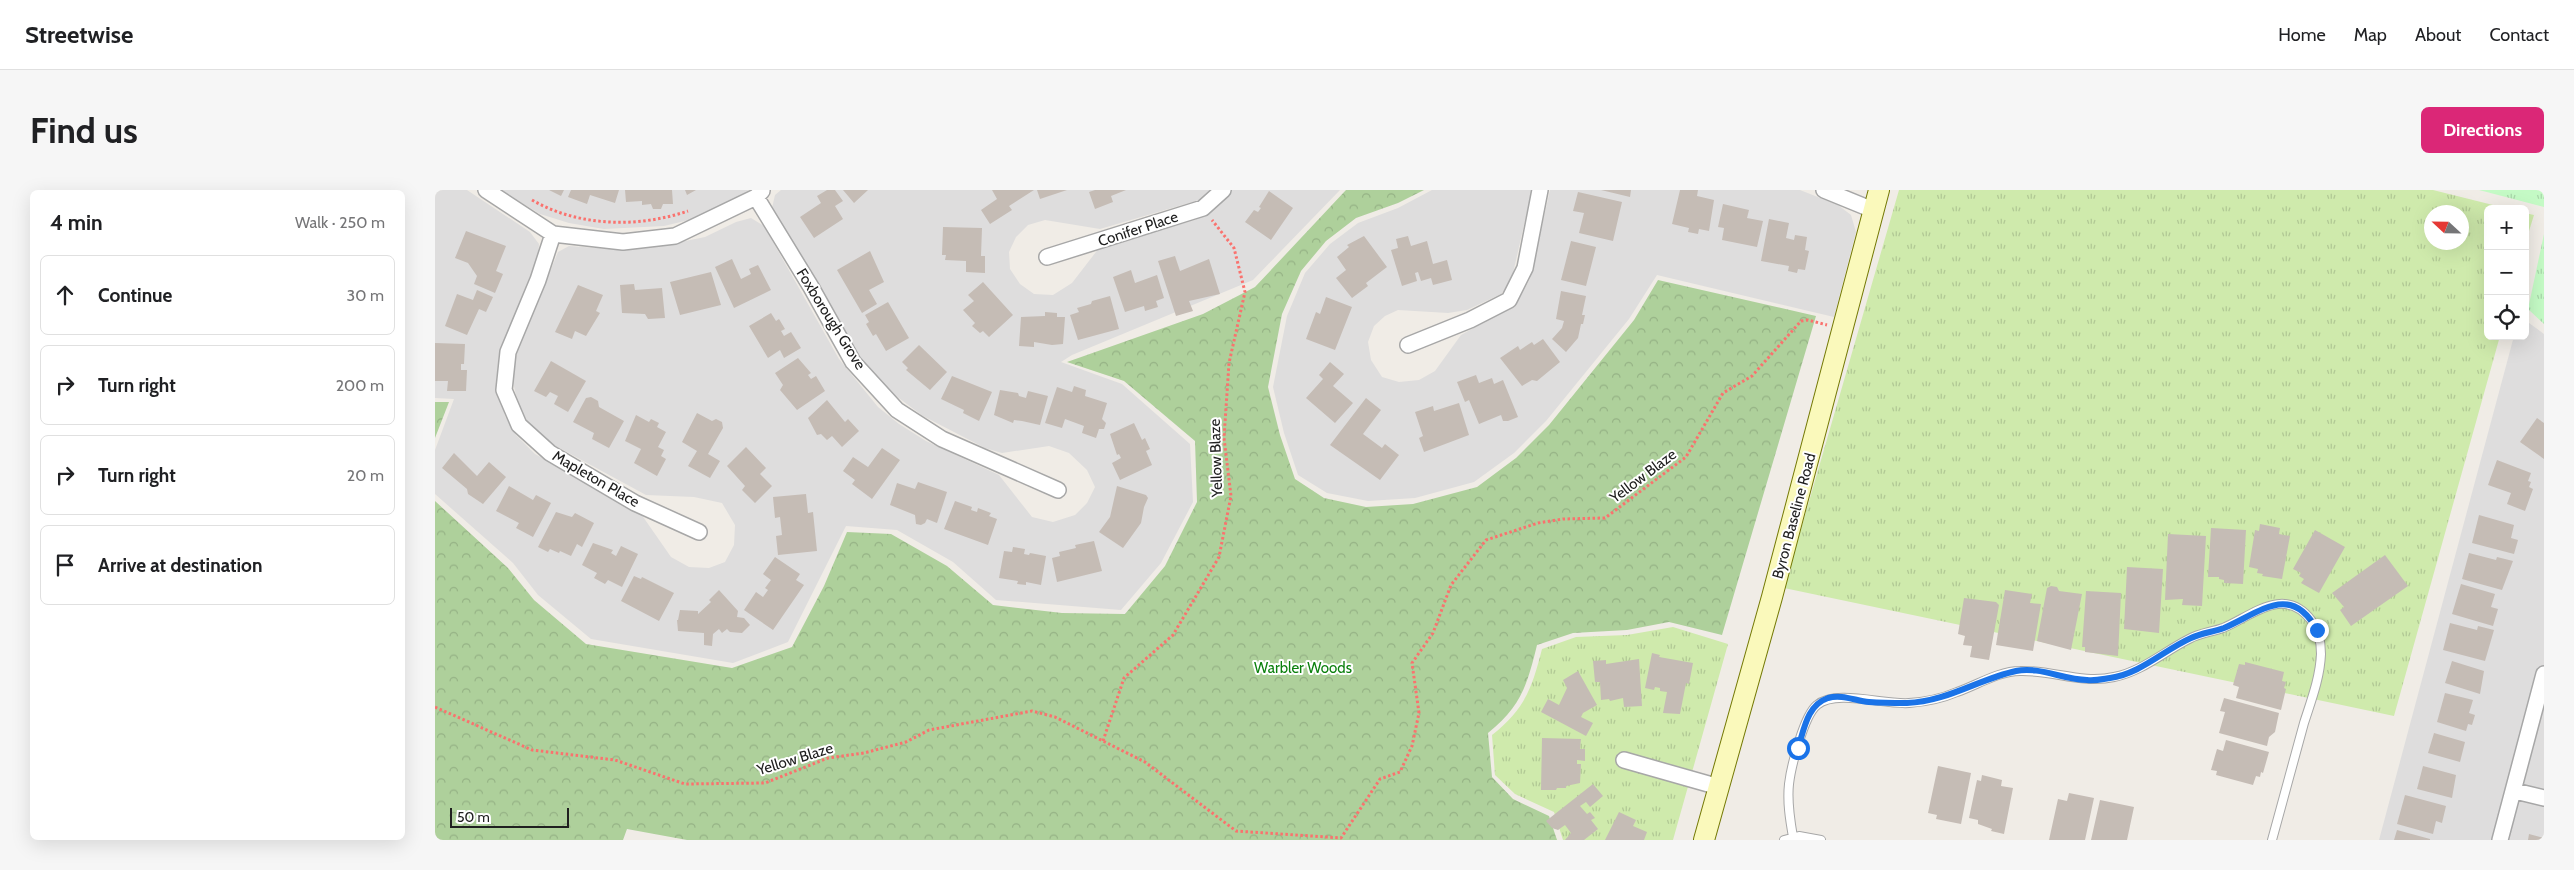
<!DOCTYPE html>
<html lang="en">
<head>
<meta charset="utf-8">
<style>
	:root { --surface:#fff; --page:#f6f6f6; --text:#202124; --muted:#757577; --line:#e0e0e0; --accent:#db2777 }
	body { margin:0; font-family:Cabin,sans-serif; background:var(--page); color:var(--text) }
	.controls { position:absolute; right:15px; top:15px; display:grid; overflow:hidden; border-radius:8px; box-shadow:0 5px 20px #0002 }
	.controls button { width:45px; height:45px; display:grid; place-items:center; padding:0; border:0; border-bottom:1px solid var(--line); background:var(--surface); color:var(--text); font:25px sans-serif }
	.compass { position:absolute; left:1989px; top:15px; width:45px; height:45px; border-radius:50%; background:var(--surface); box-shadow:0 5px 20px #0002; rotate:292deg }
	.scale { position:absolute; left:15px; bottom:12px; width:119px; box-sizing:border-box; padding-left:5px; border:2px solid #202020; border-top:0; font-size:14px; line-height:18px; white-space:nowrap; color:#202020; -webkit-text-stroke:4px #fff; paint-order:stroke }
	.stop { position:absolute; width:15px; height:15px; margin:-11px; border:4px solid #1a73e8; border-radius:50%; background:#fff }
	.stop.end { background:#1a73e8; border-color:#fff; box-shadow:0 1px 5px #0008 }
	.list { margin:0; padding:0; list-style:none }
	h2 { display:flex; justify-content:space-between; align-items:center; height:65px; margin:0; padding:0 20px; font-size:21px }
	h2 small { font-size:16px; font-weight:400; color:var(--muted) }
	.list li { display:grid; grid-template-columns:32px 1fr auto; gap:15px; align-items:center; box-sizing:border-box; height:80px; margin:0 10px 10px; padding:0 10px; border:1px solid var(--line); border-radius:8px }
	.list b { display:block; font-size:19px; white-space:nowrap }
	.list em { font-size:16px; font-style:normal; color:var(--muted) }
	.icon { flex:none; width:28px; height:28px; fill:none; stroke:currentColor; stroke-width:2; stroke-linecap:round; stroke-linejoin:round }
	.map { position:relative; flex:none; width:2109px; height:650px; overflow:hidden; border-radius:8px }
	header { display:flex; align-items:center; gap:30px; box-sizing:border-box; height:70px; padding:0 25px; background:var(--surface); border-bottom:1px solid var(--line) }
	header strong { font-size:24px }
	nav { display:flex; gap:28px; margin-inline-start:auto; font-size:18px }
	.intro { display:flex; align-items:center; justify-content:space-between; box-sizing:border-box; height:120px; padding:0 30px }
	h1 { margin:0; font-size:35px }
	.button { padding:12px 22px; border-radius:8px; background:var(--accent); color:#fff; font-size:18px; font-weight:700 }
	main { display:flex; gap:30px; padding:0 30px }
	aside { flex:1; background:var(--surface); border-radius:8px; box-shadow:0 5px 20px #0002 }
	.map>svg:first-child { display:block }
</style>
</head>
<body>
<header>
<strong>Streetwise</strong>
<nav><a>Home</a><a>Map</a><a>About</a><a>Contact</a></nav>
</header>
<div class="intro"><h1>Find us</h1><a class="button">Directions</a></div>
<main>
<aside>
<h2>4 min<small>Walk · 250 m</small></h2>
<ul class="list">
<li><svg class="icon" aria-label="ahead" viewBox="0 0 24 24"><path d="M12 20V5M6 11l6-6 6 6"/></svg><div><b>Continue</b></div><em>30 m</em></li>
<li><svg class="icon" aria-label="right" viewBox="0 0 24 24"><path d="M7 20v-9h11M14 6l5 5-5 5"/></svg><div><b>Turn right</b></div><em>200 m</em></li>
<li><svg class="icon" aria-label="right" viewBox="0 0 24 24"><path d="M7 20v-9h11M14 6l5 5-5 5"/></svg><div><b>Turn right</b></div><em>20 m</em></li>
<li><svg class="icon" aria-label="arrive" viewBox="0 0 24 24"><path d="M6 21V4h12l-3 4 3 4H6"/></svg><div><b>Arrive at destination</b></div></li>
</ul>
</aside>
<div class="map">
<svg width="2109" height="650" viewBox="0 0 2109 650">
	<defs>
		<pattern id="grass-tufts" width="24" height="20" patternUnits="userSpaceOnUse" patternTransform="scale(1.25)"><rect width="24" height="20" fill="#cfeaac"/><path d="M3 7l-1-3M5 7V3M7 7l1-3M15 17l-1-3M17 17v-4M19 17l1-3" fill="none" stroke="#b1c894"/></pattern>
		<pattern id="forest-crowns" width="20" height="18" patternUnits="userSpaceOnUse" patternTransform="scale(1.25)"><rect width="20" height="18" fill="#aed09b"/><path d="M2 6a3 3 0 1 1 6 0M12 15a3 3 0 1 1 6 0" fill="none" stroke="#95b285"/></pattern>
		<pattern id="park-tufts" width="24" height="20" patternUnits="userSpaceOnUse" patternTransform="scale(1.25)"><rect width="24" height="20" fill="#c4fac5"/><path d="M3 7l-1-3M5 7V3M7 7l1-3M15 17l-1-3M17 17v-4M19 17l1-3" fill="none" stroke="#a8d6a9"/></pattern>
	</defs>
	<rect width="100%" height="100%" fill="#f0ece6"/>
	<path fill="#dedddd" d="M0 0H32L95 42 104 54 103 69 64 164 61 193 70 226 81 245 100 264 204 321 236 367 254 377 274 378 290 372 299 355 300 335 287 313 259 307 211 305 106 248 92 231 82 210 77 187 82 162 123 62 134 56 189 60 231 55 270 47 301 32 316 28 329 36 404 169 443 217 464 234 491 251 564 285 597 327 618 332 640 325 652 313 660 297 652 280 634 263 614 256 567 263 550 258 488 226 449 197 428 172 337 18 340 5 346 0H776L764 10 665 39 610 30 593 35 581 47 574 62 575 79 585 94 599 104 618 105 637 93 664 58 760 30 783 16 797 0H905L818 90 637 165 626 172 687 194 755 254 758 312 726 373 686 420 561 410 518 372 462 340 411 336 353 452 298 473 156 449 103 405 78 373 0 304V260L19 209 0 208Z
		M65 0H314L295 13 262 28 229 36 169 39 134 33 105 24Z
		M997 0H1097L1076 92 1066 104 1032 120 1013 123 963 120 950 126 939 136 933 152 936 170 947 187 964 192 984 190 1000 181 1026 145 1080 115 1095 89 1115 0H1365L1403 15 1416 25 1421 42 1399 127 1222 85 1194 129 1111 231 1079 263 1039 292 980 308 933 311 892 303 863 285 849 243 838 197 852 126 870 83 895 54 923 33 963 18Z
		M2090 130 2109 144V650H1944L2079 146H2090Z"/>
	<path fill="url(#grass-tufts)" fill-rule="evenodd" d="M1464 0H1998L2074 19H2053V146H2065L1959 526 1349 398ZM1996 22H2026V52H1996Z
		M2090 23 2099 25 2090 54Z
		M1238 437 1293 454 1238 650H1128L1119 622 1080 604 1060 585 1057 545C1090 519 1097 498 1107 459L1141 447 1192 445Z"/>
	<path fill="url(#forest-crowns)" d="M911 0H989L963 13 921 28 891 51 866 81 847 124 833 197 845 245 860 289 889 308 931 317 978 314 1042 297 1081 268 1114 235 1199 130 1223 90 1381 126 1287 445 1234 432 1192 440 1138 443 1102 455C1092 496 1086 516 1053 543L1057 587 1078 609 1114 626 1122 650H252L192 639 188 650H0V311L73 378 99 410 151 454 297 478 357 457 389 396 412 342 456 344 512 376 558 415 627 423 690 424 730 376 762 312 760 251 689 191 632 172 768 124 820 97Z
		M0 212H14L0 248Z"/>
	<path fill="url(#park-tufts)" d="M2044 0H2109V17Z
		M2109 44V134L2093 119Z"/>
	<path fill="#c5bcb5" d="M114 0H129L126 6Z
		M136 0H184L180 13 155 5 152 14 133 7Z
		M190 0H237L238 14H228L226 19H218L216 14 207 15V11L191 12Z
		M250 0H261L252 5Z
		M392 0H400L408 11 400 16 408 29 379 48 365 27 386 13 382 6Z
		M408 0H433L419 13Z
		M557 0H599L574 16 577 20 555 34 546 20 562 9Z
		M602 0H632L605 9Z
		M660 0H691L676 6 678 12 660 19 654 2Z
		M1166 0H1196L1195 7Z
		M1245 0H1263L1262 6 1279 10 1274 41 1264 39 1263 44 1253 42 1254 38 1237 34Z
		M834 1 858 18 836 50 810 32 819 20 823 22 826 18 824 17Z
		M1143 2 1187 12 1178 51 1144 43 1149 23 1138 21Z
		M1288 14 1314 20 1312 28 1328 31 1322 57 1287 50 1289 38 1283 37Z
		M1334 29 1354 33 1351 48 1359 50 1360 45 1372 47 1370 60 1374 61 1370 80 1363 79 1362 83 1353 81 1354 76 1326 71Z
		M508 37 547 38 546 66H550V83L531 82V71L510 70 511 65H507Z
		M31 41 71 56 61 81 68 84 60 103 39 94 42 86 33 73 20 68Z
		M929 46 952 77 931 93 933 96 917 108 901 88 911 80 902 67 914 57 912 55Z
		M973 46 976 56 992 51 998 74 1012 70 1017 90 998 95 996 88 986 91 983 82 980 83 982 91 967 96 956 60 963 58 961 49Z
		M1136 51 1161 57 1151 96 1126 90Z
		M435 61 449 92 434 100 442 114 427 123 402 80Z
		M740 66 745 81 774 69 785 104 754 111 758 121 741 126 723 71Z
		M297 69 306 89 316 84 314 79 323 75 336 100 299 118 280 77Z
		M696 80 700 93 722 85 729 108 721 111 723 117 710 121 709 116 690 122 678 87Z
		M276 82 286 115 245 125 235 92Z
		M548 92 578 125 554 147 548 141 545 143 537 136 540 133 528 120 539 111 533 105Z
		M199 94 200 100 227 98 230 128 213 129 210 124 187 123 185 95Z
		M143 95 168 105 161 121 165 123 151 146 140 141 137 149 120 142Z
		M42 100 58 107 51 122 44 119 32 145 10 136 22 104 38 110Z
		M1126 101 1151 106 1147 125H1150L1148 134H1146L1143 148 1131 162 1117 149 1127 138 1129 131 1121 129Z
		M675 106 684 139 643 150 635 125 644 122 642 118 656 114 657 111Z
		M891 107 917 117 900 160 871 149 881 122 885 124Z
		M453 112 474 148 451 161 441 144 438 146 431 134 434 132 430 125Z
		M610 122 622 123V127H630L628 154 617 155 599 152V157L584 156 586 127 610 126Z
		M336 123 341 131 344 129 350 139 346 141 349 146 356 142 366 158 349 168 345 160 333 168 314 136Z
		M1108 149 1125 172 1102 191 1097 190 1087 196 1065 168 1083 156 1085 160 1097 152 1099 155Z
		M0 153 30 154 29 174H26V180H32L31 201H12L13 191H0Z
		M484 155 512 182 495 200 471 180 473 178 467 172Z
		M363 168 376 183 373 185 376 189 381 186 390 201 362 220 345 200 348 195 340 183Z
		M116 171 151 191 133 222 119 214 123 206 115 202 111 207 99 201Z
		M895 172 909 184 898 196 918 213 900 233 871 208 888 189 884 185Z
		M1041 185 1044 193 1057 188 1059 194 1068 190 1083 227 1073 231H1068L1066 225 1044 234 1034 210 1030 212 1022 192Z
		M517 186 557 202 544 231 528 223 529 220 506 209Z
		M639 196 651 200 650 206 672 213 667 229 671 233 669 239H664L661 248 647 243 649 236 630 229 627 238 610 233 622 197 637 202Z
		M565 200 583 203 584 206 591 208 593 201 613 206 605 235 587 231 579 230 578 233 559 225Z
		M156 207 163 211 164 217 189 231 174 258 157 249 159 243 138 232 151 208Z
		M931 208 946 220 928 244 947 258 950 254 964 265 945 290 895 255Z
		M392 210 410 232 413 229 424 241 407 257 397 246 392 250 386 244 382 245 373 228Z
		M1024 213 1034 245 989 262 984 248 988 246 980 222 998 216 999 221Z
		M262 223 277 231 281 229 287 232 288 238 273 264 285 271 275 288 253 276 262 261 247 252Z
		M201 225 214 232 216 229 224 233 222 237 231 242 223 257 229 260 226 266 231 269 222 286 199 273 206 259 190 251Z
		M2102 228 2109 233V269L2085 252Z
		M699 233 707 250 710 248 715 259 711 261 717 275 685 290 677 273 686 268 684 264 682 265 675 244Z
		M311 257 331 278 325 284 337 296 320 313 307 300 310 296 292 276Z
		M447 258 465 270 437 309 417 294 420 290 408 281 418 267 433 277Z
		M19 263 42 286 54 272 71 287 48 314 33 304 32 299 7 278Z
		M2062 270 2096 283 2093 291 2096 292 2094 297 2098 299 2090 321 2072 314 2076 303 2053 295Z
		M483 292 512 302 502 333 492 329 490 333 486 335 481 334 480 325 455 315 462 293 480 299Z
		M74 296 98 310 101 305 116 313 98 347 81 338 84 333 61 321Z
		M682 296 711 305 713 308 709 317 706 333 688 358 664 342 675 327Z
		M371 304 373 323 378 322 382 361 343 365 341 346 347 345 345 327 340 328 338 307Z
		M520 311 537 317 536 320 542 322 543 318 556 323 554 326 562 329 553 355 509 339Z
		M121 322 137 327 140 323 159 333 147 357 142 354 136 366 125 361 124 363 115 359 113 362 103 357Z
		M2044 325 2079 335 2076 348 2083 350 2079 364 2037 353Z
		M1825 334 1845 338 1844 344 1855 346 1847 389 1827 386 1828 384 1822 383 1823 379 1814 377 1820 340 1824 341Z
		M1776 338 1811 340 1808 394 1789 393V390L1784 389V387H1773Z
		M1880 340 1910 357 1884 403 1866 393 1869 389 1864 386 1866 383 1858 379Z
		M1733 344 1771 346 1767 416 1747 415 1748 409 1730 410Z
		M659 351 667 381 622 392 617 368 625 366 624 362 641 358 640 355Z
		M158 353 178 360 176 363 181 366 186 356 203 364 187 397 173 390 170 394 159 388 162 383 147 375Z
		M578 357 590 359 589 364 594 365 595 363 611 366 606 395 591 392V395L582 394 583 391 564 388 569 361 577 362Z
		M2034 363 2061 370 2062 367 2078 371 2067 400 2027 389Z
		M1950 365 1973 396 1916 436 1905 420 1909 417 1897 403Z
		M340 367 365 384 361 390 369 395 338 440 309 420 321 402 328 407 333 400 330 398 336 390 328 384Z
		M1692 377 1728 379 1724 443 1689 439Z
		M199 386 206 389 207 387 239 403 224 431 186 411Z
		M2026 394 2060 404 2056 417 2063 419 2058 436 2017 424Z
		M1616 396 1622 397 1624 401 1647 404 1636 460 1602 451 1612 398Z
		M284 400 303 421 302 427 309 428 315 435 307 443 295 442 292 439 287 443 284 439 278 444 277 456 269 455V443L243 441 242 430H243L245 420 263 421V424L276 412 274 410Z
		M1570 400 1597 404 1595 413 1606 414 1598 461 1561 455Z
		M1651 401 1686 403 1683 466 1650 462V457H1647Z
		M1529 408 1561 412 1564 415 1554 470 1535 467 1537 456 1528 455 1530 446 1523 444Z
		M2015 433 2042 440 2043 436 2059 440 2050 471 2008 460Z
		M1217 463 1225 465 1224 467 1258 473 1254 494 1251 493 1245 524 1228 523 1232 502 1225 501V498L1220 497 1219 500 1210 498Z
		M1204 469 1207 516 1189 517 1188 508 1175 511 1174 509 1166 510 1165 492H1160L1158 471 1171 470V474Z
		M2017 471 2049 481 2045 504 2010 493Z
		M1810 472 1849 482 1847 491 1851 492 1849 498 1851 499 1846 520 1801 508 1804 497 1798 495 1804 474 1810 475Z
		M1143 481 1162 515 1148 523 1146 527 1158 533 1151 546 1106 522 1113 509 1124 515 1132 498 1128 490Z
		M2010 503 2038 510 2034 523 2040 525 2037 535 2033 534 2031 541 2002 532Z
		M1789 508 1844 523 1840 542 1834 547 1832 556 1784 543 1790 522 1785 521Z
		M1999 543 2030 552 2025 572 1993 563Z
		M1107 548 1146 549 1145 559H1150V571L1142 570V574H1146L1145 593 1131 596V598H1122L1121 600H1106Z
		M1791 550 1834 562 1828 583 1826 582 1825 587 1821 586 1818 595 1781 585 1782 581 1776 580 1782 559 1788 561Z
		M1503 576 1536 583 1526 634 1501 629 1502 625 1493 623Z
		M1988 576 2021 585 2017 608 1982 599Z
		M1547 585 1567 590 1566 596 1578 598 1569 644 1556 641 1557 639 1543 634V630L1534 628 1542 590 1546 591Z
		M1158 594 1168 606 1155 617 1151 612 1145 616 1152 624 1155 622 1160 628 1156 630 1163 639 1149 650H1130L1136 643 1130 635 1123 640 1117 638 1111 631Z
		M1634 603 1659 608 1650 650H1614L1623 609 1632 611Z
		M1970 605 2011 616 2007 633 2001 631 1998 644 1962 634Z
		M1665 610 1699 617 1692 650H1656Z
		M1184 622 1201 630 1198 636 1212 642 1209 650H1170Z
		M1962 640 1995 649V650H1959Z
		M2094 644 2109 648V650H2093Z"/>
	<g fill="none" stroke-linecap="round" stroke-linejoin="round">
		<defs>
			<path id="service" d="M1358 647C1355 630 1352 612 1354 594 1356 577 1369 525 1382 515 1401 499 1449 515 1474 513 1489 512 1508 508 1522 502 1542 495 1564 481 1585 481 1617 480 1647 494 1679 487 1706 482 1730 461 1754 449 1765 443 1777 442 1788 438 1817 426 1849 395 1876 430 1883 439 1886 452 1886 464 1885 488 1876 511 1869 533 1858 572 1848 611 1837 650
				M1349 650 1364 646 1386 650"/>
			<path id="minor" d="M51 0 118 44 188 52 240 46 321 7 327 1
				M1389 0 1438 20
				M321 7 376 97 418 172 462 220 507 249 623 300
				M118 44 103 90 73 162 69 200 84 235 115 263 200 313 264 342
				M612 67 768 18 788 0
				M973 155 1035 130 1074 110 1090 78 1105 0
				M1189 570 1284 597
				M2080 601 2109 608
				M2065 650 2109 484"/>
			<path id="secondary" d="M1269 650 1337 407 1444 0"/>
		</defs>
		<use href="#service" stroke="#a7a7a7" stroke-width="10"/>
		<use href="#minor" stroke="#a7a7a7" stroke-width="18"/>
		<use href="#secondary" stroke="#747905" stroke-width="22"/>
		<path stroke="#fa726e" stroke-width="3" stroke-dasharray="2.5 2.5" stroke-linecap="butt" d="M97 10C144 37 203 38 253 21
			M0 517 97 560 180 570 250 594 330 593 393 568 429 563 471 552 494 540 597 521 620 527 710 572 801 641 906 648 945 589 965 582 977 556 984 523 977 473 998 443 1016 395 1051 350 1103 333 1128 329 1170 328 1251 267 1288 203 1317 186 1366 131 1373 130 1392 135
			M668 551 689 488 738 445 784 367 796 306 789 248 794 173 810 102 799 58 777 30"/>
		<use href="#service" stroke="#fff" stroke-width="8"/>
		<use href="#minor" stroke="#fff" stroke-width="15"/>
		<use href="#secondary" stroke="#faf9bb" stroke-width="20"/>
	</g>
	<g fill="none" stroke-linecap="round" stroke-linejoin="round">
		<path stroke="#1a73e8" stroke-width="6" d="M1363 558C1369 540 1372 515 1393 508 1407 504 1421 511 1434 512 1447 513 1460 513 1472 513 1511 512 1544 489 1581 481 1604 476 1629 490 1652 490 1660 491 1668 489 1675 488 1705 484 1729 460 1756 448 1766 443 1778 442 1789 438 1824 423 1856 392 1882 440"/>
	</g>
	<g text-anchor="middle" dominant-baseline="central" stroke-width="4" stroke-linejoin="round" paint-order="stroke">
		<g font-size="15" fill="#202020" stroke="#fff">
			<text transform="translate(703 39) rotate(-18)">Conifer Place</text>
			<text transform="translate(396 129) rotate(58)">Foxborough Grove</text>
			<text transform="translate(781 268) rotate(-92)">Yellow Blaze</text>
			<text transform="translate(1208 286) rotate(-37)">Yellow Blaze</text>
			<text transform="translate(161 289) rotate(30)">Mapleton Place</text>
			<text transform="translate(1359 326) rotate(-75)">Byron Baseline Road</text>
			<text transform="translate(360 569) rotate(-17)">Yellow Blaze</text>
		</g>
		<g font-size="15" fill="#0b800d" stroke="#fff">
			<text x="868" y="478">Warbler Woods</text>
		</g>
	</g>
</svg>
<div class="controls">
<button>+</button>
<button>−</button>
<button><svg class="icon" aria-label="locate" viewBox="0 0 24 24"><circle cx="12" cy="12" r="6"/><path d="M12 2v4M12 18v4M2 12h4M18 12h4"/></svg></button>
</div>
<svg class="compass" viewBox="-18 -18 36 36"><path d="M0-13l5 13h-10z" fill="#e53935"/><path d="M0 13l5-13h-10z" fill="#757577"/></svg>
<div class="scale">50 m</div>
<div class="stop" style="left:1363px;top:558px"></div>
<div class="stop end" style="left:1882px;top:440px"></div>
</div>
</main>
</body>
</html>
